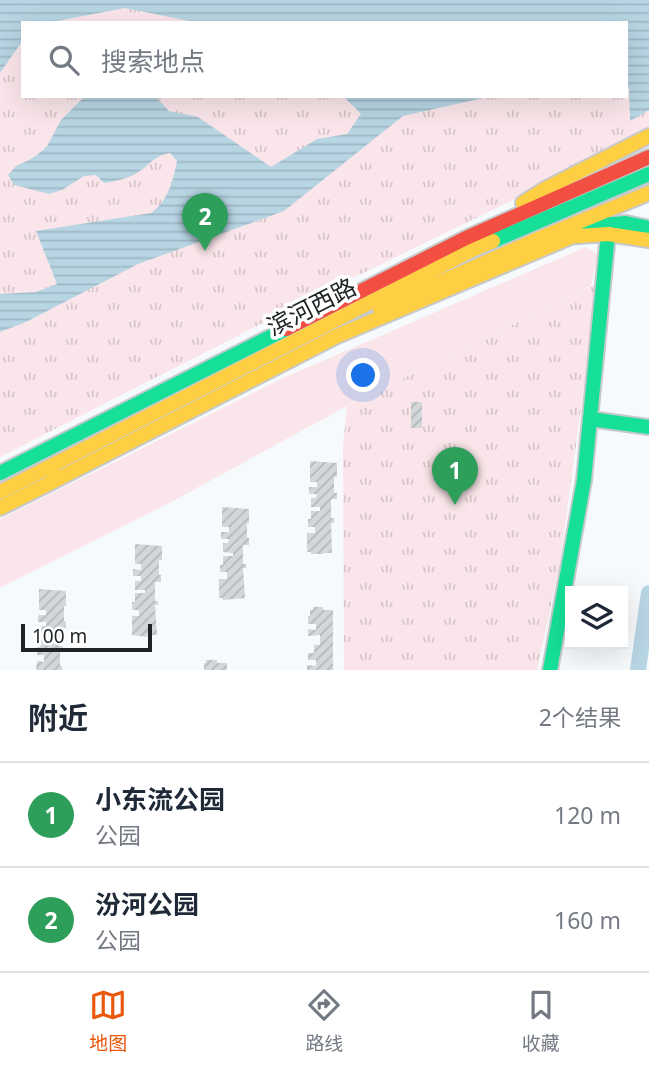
<!DOCTYPE html>
<html lang="zh">
<head>
<meta charset="utf-8">
<style>
	:root { --surface:#fff; --page:#f6f6f7; --text:#1f2937; --muted:#747a83; --line:#e0e1e3; --accent:#ea580c }
	body { margin:0; font-family:"Noto Sans","Noto Sans SC",sans-serif; background:var(--page); color:var(--text) }
	.controls { position:absolute; right:21px; bottom:21px; display:grid; overflow:hidden; border-radius:0px; box-shadow:0 7px 28px #0002 }
	.controls button { width:63px; height:63px; display:grid; place-items:center; padding:0; border:0; border-bottom:2px solid var(--line); background:var(--surface); color:var(--text); font:35px sans-serif }
	.scale { position:absolute; left:21px; bottom:18px; width:131px; box-sizing:border-box; padding-left:7px; border:4px solid #1e2326; border-top:0; font-size:19px; line-height:24px; white-space:nowrap; color:#1e2326; -webkit-text-stroke:5px #fff; paint-order:stroke }
	.you { position:absolute; left:364px; top:376px; width:24px; height:24px; margin:-18px; border:5px solid #fff; border-radius:50%; background:#1a73e8; box-shadow:0 0 0 10px #1a73e833 }
	.badge { display:grid; place-items:center; width:46px; height:46px; border-radius:50%; background:var(--accent); color:#fff; font-size:23px; font-weight:700 }
	.pin { position:absolute; translate:-50% -58px; filter:drop-shadow(0 2px 4px #0008) }
	.pin::after { content:''; position:absolute; top:37px; width:24px; height:21px; background:inherit; clip-path:polygon(0 0,100% 0,50% 100%) }
	.list { margin:0; padding:0; list-style:none }
	h2 { display:flex; justify-content:space-between; align-items:center; height:91px; margin:0; padding:0 28px; font-size:30px }
	h2 small { font-size:23px; font-weight:400; color:var(--muted) }
	.list li { display:grid; grid-template-columns:46px 1fr auto; gap:21px; align-items:center; box-sizing:border-box; height:105px; padding:0 28px; border-top:2px solid var(--line) }
	.list b { display:block; font-size:26px; white-space:nowrap }
	.list p { margin:0; font-size:23px; white-space:nowrap; color:var(--muted) }
	.list em { font-size:23px; font-style:normal; color:var(--muted) }
	.icon { flex:none; width:38px; height:38px; fill:none; stroke:currentColor; stroke-width:2; stroke-linecap:round; stroke-linejoin:round }
	.map { position:relative; flex:none; width:649px; height:670px; overflow:hidden }
	.search { position:absolute; background:var(--surface); box-shadow:0 7px 28px #0002; left:21px; right:21px; top:21px; height:77px; display:flex; align-items:center; gap:18px; box-sizing:border-box; padding:0 24px; border-radius:0px; color:var(--muted); font-size:26px }
	.sheet { height:301px; background:var(--surface) }
	nav { display:flex; justify-content:space-around; align-items:center; box-sizing:border-box; height:98px; border-top:2px solid var(--line); background:var(--surface); font-size:19px; color:var(--muted) }
	nav a { display:grid; justify-items:center; gap:4px }
	nav .on { color:var(--accent) }
	.map>svg:first-child { display:block }
</style>
</head>
<body>
<div class="map">
<svg width="649" height="670" viewBox="0 0 649 670">
	<defs>
		<pattern id="park-tufts" width="24" height="20" patternUnits="userSpaceOnUse" patternTransform="scale(1.75)"><rect width="24" height="20" fill="#fae6ea"/><path d="M3 7l-1-3M5 7V3M7 7l1-3M15 17l-1-3M17 17v-4M19 17l1-3" fill="none" stroke="#d6c5c9"/></pattern>
		<pattern id="water-rules" width="6" height="5" patternUnits="userSpaceOnUse" patternTransform="scale(1.75)"><rect width="6" height="5" fill="#b8d5e4"/><path d="M0 2.5h6" fill="none" stroke="#9eb7c3"/></pattern>
		<pattern id="building-hatch" width="6" height="6" patternUnits="userSpaceOnUse" patternTransform="scale(1.75)"><rect width="6" height="6" fill="#d3d7d9"/><path d="M-1 1l2-2M0 6l6-6M5 7l2-2" fill="none" stroke="#b5b8ba"/></pattern>
	</defs>
	<rect width="100%" height="100%" fill="#f7fafc"/>
	<path fill="#fae6ea" d="M586 247 598 254 591 286 347 406 162 507 0 588V519L283 378Z"/>
	<path fill="url(#park-tufts)" fill-rule="evenodd" d="M0 0H649V126L630 138 513 200 306 301 0 457ZM23 23H626V96H23Z
		M598 283 560 563 537 670H344L343 447 347 406Z"/>
	<path fill="url(#water-rules)" d="M0 0H649V110L630 121 629 87H626V23H199L125 8 47 23H23V40L0 73Z
		M85 96H155L169 111 198 117 271 167 317 139 347 134 361 114 343 96H492L403 116 284 211 138 264 26 322 0 332V294L36 292 57 284 36 231 151 213C168 201 173 181 177 161L170 153C152 157 151 164 137 173 127 179 116 181 104 183L96 175 84 176 62 190 49 194 14 185 8 175 16 166 31 159 46 148 61 120Z"/>
	<g fill="none" stroke-linecap="round" stroke-linejoin="round">
		<path stroke="#b8d5e4" stroke-width="16" d="M638 670 649 593"/>
	</g>
	<path fill="url(#building-hatch)" d="M411 402H422V428H411Z
		M310 461 337 463V477H334V493H337V499H331V518H334V523H331L332 553H323V554H311V552H307V533H315V527H308V519H311V511H320V507H311V498H316L317 494H309V487H317V482H310Z
		M222 507 249 509V523H247V538H249V545H243V564H246V568H243L245 598 223 600V598H219V579H227V572H220V565H223V556H233V553L223 552V543H228L229 539H221V532H229V527H222Z
		M135 544 162 546V560H159V575H161V582H155V601H158V605H155L157 635H147V637L132 635V616H139V610H132V602H135V593H145V590H135V581H141V576H133V569L141 570V564H135Z
		M39 589 66 591V606H64V621H66V628L60 627V646H63V651H60V666H62V670H36L37 661 44 662V655H37V647H40V639H50V635H40V626H46V622H38V615H46V610H39Z
		M313 607H323V610H333V670H307V665L316 666V660H308V653H314V645H320V635L308 636V629L316 630V624H308V616H310V610H313Z
		M206 660H217V663H227V670H204V663H206Z"/>
	<g fill="none" stroke-linecap="round" stroke-linejoin="round">
		<defs>
			<path id="fast" d="M585 226 626 223 649 228
				M493 241 649 174
				M590 419 649 427
				M0 473 286 329
				M550 670 584 480 608 234"/>
			<path id="slow" d="M523 203 545 189 649 136
				M564 237 608 234 649 240
				M380 309 538 239 649 193
				M50 483 337 336 573 236
				M0 492 472 250 493 241
				M0 508 50 483 56 476"/>
			<path id="jam" d="M286 329 466 238 649 157"/>
		</defs>
		<use href="#fast" stroke="#c5c9cc" stroke-width="18"/>
		<use href="#slow" stroke="#c5c9cc" stroke-width="18"/>
		<use href="#jam" stroke="#c5c9cc" stroke-width="18"/>
		<use href="#fast" stroke="#16e098" stroke-width="14"/>
		<use href="#slow" stroke="#ffcf43" stroke-width="14"/>
		<use href="#jam" stroke="#f24e42" stroke-width="14"/>
	</g>
	<g text-anchor="middle" dominant-baseline="central" stroke-width="7" stroke-linejoin="round" paint-order="stroke">
		<g font-size="24" fill="#1e2326" stroke="#fff">
			<text transform="translate(311 306) rotate(-27)">滨河西路</text>
		</g>
	</g>
</svg>
<div class="controls">
<button><svg class="icon" aria-label="layers" viewBox="0 0 24 24"><path d="M12 4l9 5-9 5-9-5zM3 14l9 5 9-5"/></svg></button>
</div>
<div class="scale">100 m</div>
<div class="you"></div>
<div class="pin badge" style="left:455px;top:505px;background:#2e9e5b">1</div>
<div class="pin badge" style="left:205px;top:251px;background:#2e9e5b">2</div>
<div class="search"><svg class="icon" aria-label="search" viewBox="0 0 24 24"><circle cx="10" cy="10" r="6"/><path d="M15 15l6 6"/></svg>搜索地点</div>
</div>
<section class="sheet">
<h2>附近<small>2个结果</small></h2>
<ul class="list">
<li><span class="badge" style="background:#2e9e5b">1</span><div><b>小东流公园</b><p>公园</p></div><em>120 m</em></li>
<li><span class="badge" style="background:#2e9e5b">2</span><div><b>汾河公园</b><p>公园</p></div><em>160 m</em></li>
</ul>
</section>
<nav>
<a class="on"><svg class="icon" aria-label="map" viewBox="0 0 24 24"><path d="M3 6l6-2 6 2 6-2v14l-6 2-6-2-6 2zM9 4v14M15 6v14"/></svg>地图</a>
<a><svg class="icon" aria-label="directions" viewBox="0 0 24 24"><path d="M12 3l9 9-9 9-9-9zM9 14v-3h6M13 9l2 2-2 2"/></svg>路线</a>
<a><svg class="icon" aria-label="saved" viewBox="0 0 24 24"><path d="M7 4h10v16l-5-4-5 4z"/></svg>收藏</a>
</nav>
</body>
</html>
